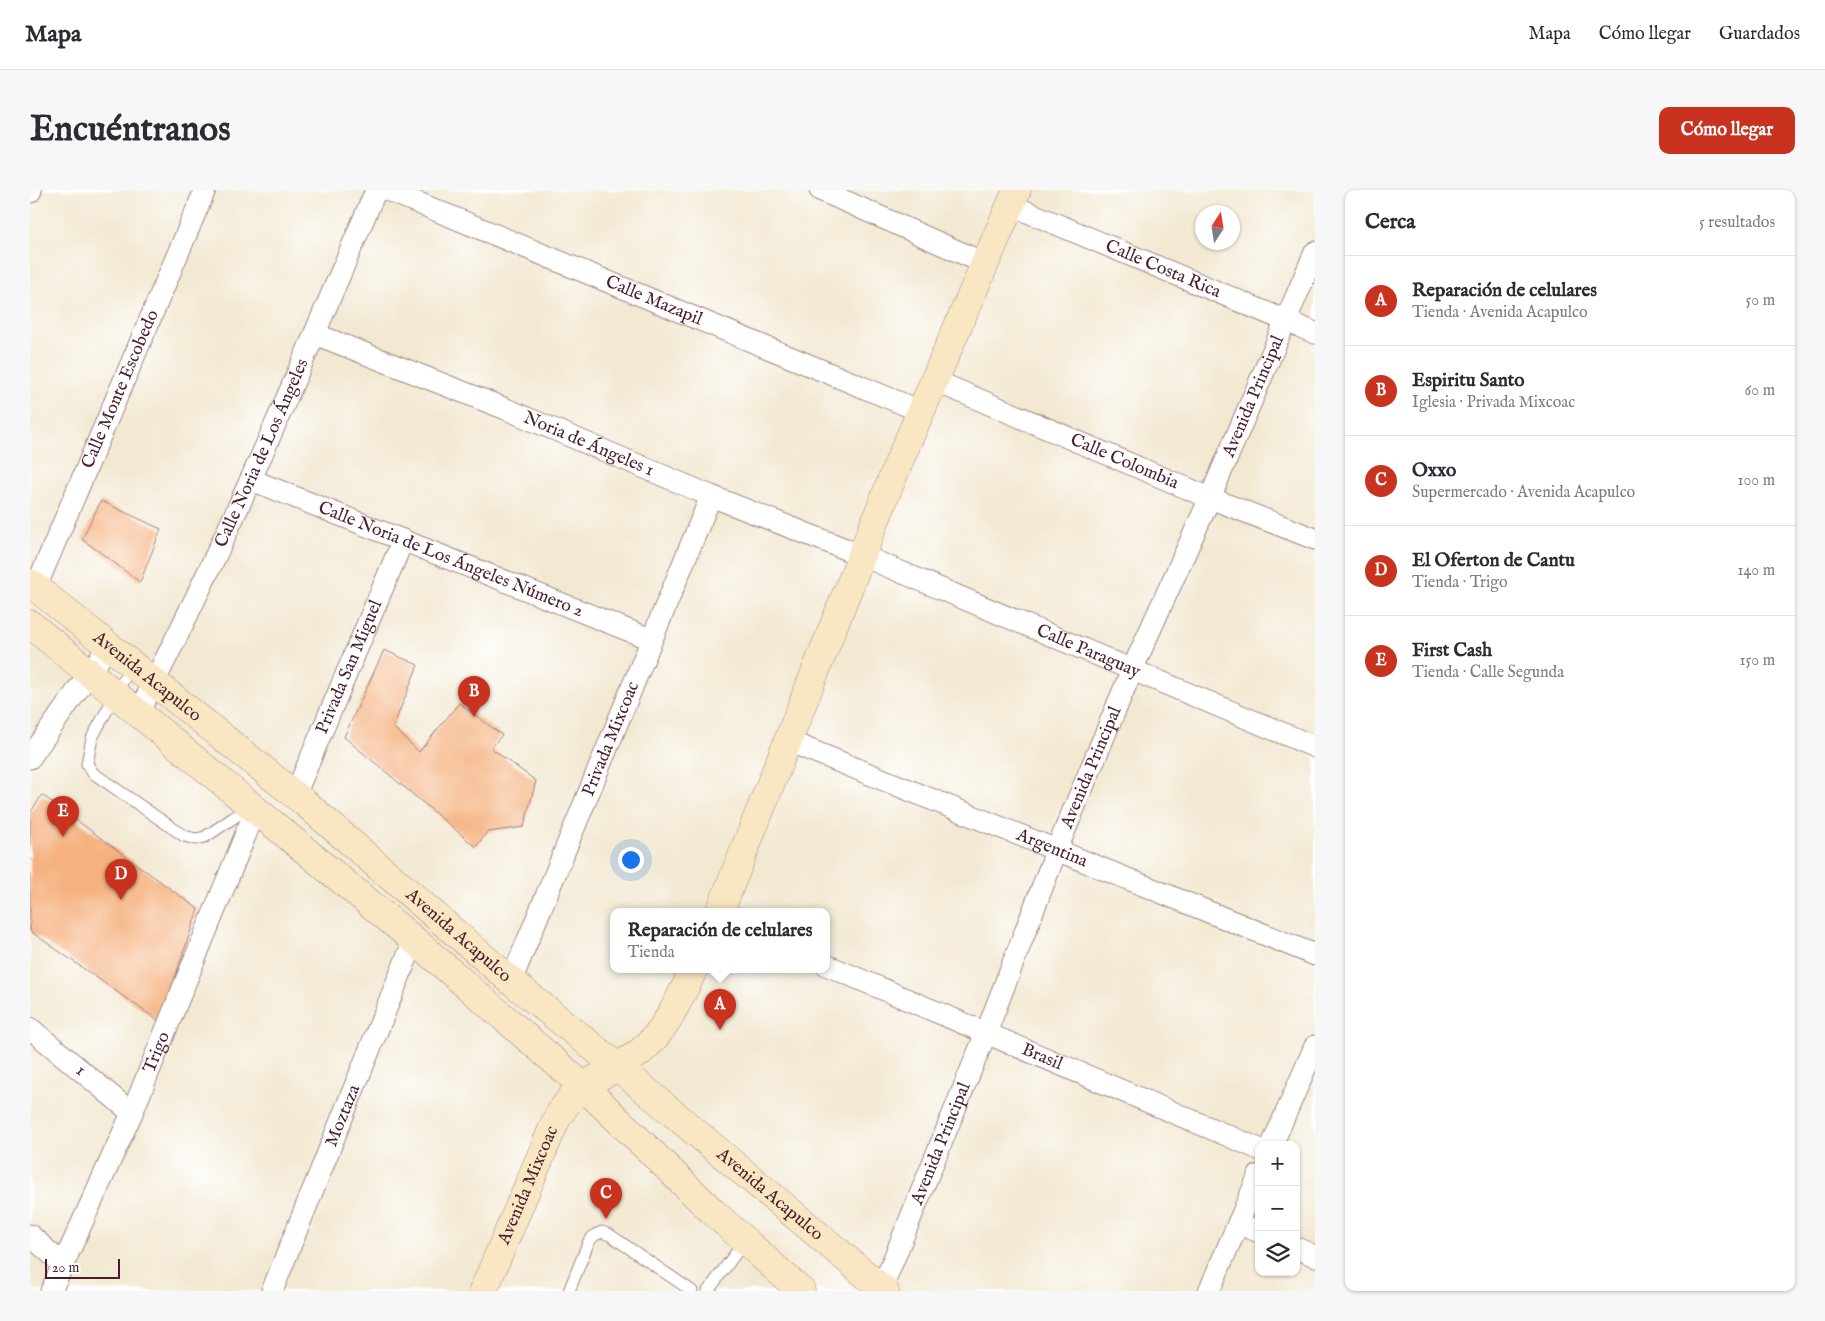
<!DOCTYPE html>
<html lang="es">
<head>
<meta charset="utf-8">
<style>
	:root { --surface:#fff; --page:#f7f7f7; --text:#2b2b33; --muted:#7c7c81; --line:#e1e1e2; --accent:#c8321e }
	body { margin:0; font-family:"IM FELL English",serif; background:var(--page); color:var(--text) }
	.controls { position:absolute; right:15px; bottom:15px; display:grid; overflow:hidden; border-radius:10px; box-shadow:0 1px 4px #0004 }
	.controls button { width:45px; height:45px; display:grid; place-items:center; padding:0; border:0; border-bottom:1px solid var(--line); background:var(--surface); color:var(--text); font:25px sans-serif }
	.compass { position:absolute; left:1165px; top:15px; width:45px; height:45px; border-radius:50%; background:var(--surface); box-shadow:0 1px 4px #0004; rotate:12deg }
	.scale { position:absolute; left:15px; bottom:12px; width:75px; box-sizing:border-box; padding-left:5px; border:2px solid #4a1f2b; border-top:0; font-size:14px; line-height:18px; white-space:nowrap; color:#4a1f2b; -webkit-text-stroke:4px #fff; paint-order:stroke }
	.you { position:absolute; left:600px; top:669px; width:18px; height:18px; margin:-12px; border:4px solid #fff; border-radius:50%; background:#1a73e8; box-shadow:0 0 0 8px #1a73e833 }
	.badge { display:grid; place-items:center; width:32px; height:32px; border-radius:50%; background:var(--accent); color:#fff; font-size:16px; font-weight:700 }
	.pin { position:absolute; translate:-50% -41px; filter:drop-shadow(0 1px 2px #0008) }
	.pin::after { content:''; position:absolute; top:26px; width:18px; height:15px; background:inherit; clip-path:polygon(0 0,100% 0,50% 100%) }
	.popup { position:absolute; left:580px; top:718px; width:220px; height:65px; box-sizing:border-box; display:grid; place-content:center; border-radius:10px; background:var(--surface); filter:drop-shadow(0 1px 4px #0005); font-size:16px; white-space:nowrap; color:var(--muted) }
	.popup b { font-size:19px; color:var(--text) }
	.popup::after { content:''; position:absolute; left:50%; top:100%; margin-left:-10px; border:10px solid transparent; border-top-color:var(--surface) }
	.list { margin:0; padding:0; list-style:none }
	h2 { display:flex; justify-content:space-between; align-items:center; height:65px; margin:0; padding:0 20px; font-size:21px }
	h2 small { font-size:16px; font-weight:400; color:var(--muted) }
	.list li { display:grid; grid-template-columns:32px 1fr auto; gap:15px; align-items:center; box-sizing:border-box; height:90px; padding:0 20px; border-top:1px solid var(--line) }
	.list b { display:block; font-size:19px; white-space:nowrap }
	.list p { margin:0; font-size:16px; white-space:nowrap; color:var(--muted) }
	.list em { font-size:16px; font-style:normal; color:var(--muted) }
	.icon { flex:none; width:28px; height:28px; fill:none; stroke:currentColor; stroke-width:2; stroke-linecap:round; stroke-linejoin:round }
	.map { position:relative; flex:none; width:1285px; height:1101px; overflow:hidden; border-radius:10px }
	header { display:flex; align-items:center; gap:30px; box-sizing:border-box; height:70px; padding:0 25px; background:var(--surface); border-bottom:1px solid var(--line) }
	header strong { font-size:24px }
	nav { display:flex; gap:28px; margin-inline-start:auto; font-size:18px }
	.intro { display:flex; align-items:center; justify-content:space-between; box-sizing:border-box; height:120px; padding:0 30px }
	h1 { margin:0; font-size:35px }
	.button { padding:12px 22px; border-radius:10px; background:var(--accent); color:#fff; font-size:18px; font-weight:700 }
	main { display:flex; gap:30px; padding:0 30px }
	aside { flex:1; background:var(--surface); border-radius:10px; box-shadow:0 1px 4px #0004 }
	.map>svg:first-child { display:block }
</style>
</head>
<body>
<header>
<strong>Mapa</strong>
<nav><a>Mapa</a><a>Cómo llegar</a><a>Guardados</a></nav>
</header>
<div class="intro"><h1>Encuéntranos</h1><a class="button">Cómo llegar</a></div>
<main>
<div class="map">
<svg width="1285" height="1101" viewBox="0 0 1285 1101">
	<rect width="100%" height="100%" fill="#fff"/>
	<filter id="ink" filterUnits="userSpaceOnUse"><feTurbulence type="fractalNoise" baseFrequency=".02" numOctaves="2"/><feDisplacementMap in="SourceGraphic" scale="10" xChannelSelector="R" yChannelSelector="G"/><feConvolveMatrix kernelMatrix="1 2 1 2 8 2 1 2 1" color-interpolation-filters="sRGB"/></filter>
	<filter id="wash" filterUnits="userSpaceOnUse"><feTurbulence type="fractalNoise" baseFrequency=".0096" numOctaves="4" result="noise"/><feDisplacementMap in="SourceGraphic" scale="20" xChannelSelector="R" yChannelSelector="G"/><feGaussianBlur stdDeviation="1.12" result="paint"/><feColorMatrix in="noise" values="0 0 0 0 0 0 0 0 0 0 0 0 0 0 0 0 0 1.4 0 .05"/><feComposite in="paint" operator="in"/></filter>
	<g filter="url(#wash)">
		<rect width="100%" height="100%" fill="#f3e9d3"/>
		<g id="blocks">
			<path fill="#f5b280" d="M71 311 131 339 110 392 52 349Z
				M354 460 388 475 363 537 389 562 429 513 472 545 461 558 506 591 494 637 457 642 446 657 314 547Z
				M12 605 168 719 130 832 0 741V623Z"/>
		</g>
	</g>
	<g filter="url(#ink)">
		<use href="#blocks" fill-opacity="0" stroke="#9e847f" stroke-width="1"/>
		<g fill="none" stroke-linecap="round" stroke-linejoin="round">
			<defs>
				<path id="lane" d="M102 474 62 548 57 574 63 583 154 646 166 649 175 647 221 616
					M539 1101 559 1051 565 1045 572 1042 580 1045 662 1101
					M678 1101 714 1052"/>
				<g id="street">
					<path id="s1" d="M357 0 890 221"/>
					<path d="M790 0 954 73"/>
					<path d="M0 2 1 0"/>
					<path id="s2" d="M981 15 1285 143"/>
					<path id="s3" d="M285 144 476 219 681 306 833 366 1285 557"/>
					<path id="s4" d="M903 190 1180 308 1285 349"/>
					<path id="s5" d="M222 290 620 449"/>
					<path id="s6" d="M6 397 175 0"/>
					<path id="s7" d="M108 523C197 353 271 176 346 0"/>
					<path id="s8" d="M758 551 1285 765"/>
					<path d="M0 568 79 455"/>
					<path id="s9" d="M265 605 373 350"/>
					<path id="s10" d="M796 775 1229 959"/>
					<path id="s11" d="M481 791 681 306"/>
					<path id="s12" d="M0 838 102 923"/>
					<path d="M1242 955 1285 856"/>
					<path d="M1208 1033 1229 1042"/>
					<path d="M0 1045 31 1073"/>
					<path d="M1266 1058 1285 1066"/>
					<path id="s13" d="M852 1098 956 843 1027 659 1102 480 1180 308 1285 62"/>
					<path id="s14" d="M21 1101 102 923 226 619"/>
					<path id="s15" d="M242 1101 384 750"/>
					<path d="M1179 1101 1229 985"/>
				</g>
				<g id="secondary">
					<path id="s16" d="M0 393 275 613 481 791 589 878 855 1101"/>
					<path d="M0 434 384 750 553 896 683 1022 771 1101"/>
					<path d="M690 721 868 274 987 0"/>
					<path id="s17" d="M453 1101 527 928C534 917 542 904 554 896 572 884 592 876 610 862 636 841 649 809 664 779"/>
				</g>
			</defs>
			<use href="#lane" stroke="#9e847f" stroke-width="13"/>
			<use href="#street" stroke="#9e847f" stroke-width="23"/>
			<use href="#secondary" stroke="#9e847f" stroke-width="29"/>
			<use href="#lane" stroke="#fff" stroke-width="11"/>
			<use href="#street" stroke="#fff" stroke-width="21"/>
			<use href="#secondary" stroke="#f9e7c3" stroke-width="28"/>
		</g>
	</g>
	<g text-anchor="middle" dominant-baseline="central" stroke-width="4" stroke-linejoin="round" paint-order="stroke">
		<g font-size="18" fill="#4a1f2b" stroke="#fff">
			<text stroke="none"><textPath href="#s2" startOffset="165">Calle Costa Rica</textPath></text>
			<text stroke="none"><textPath href="#s1" startOffset="289">Calle Mazapil</textPath></text>
			<text stroke="none"><textPath href="#s6" startOffset="215">Calle Monte Escobedo</textPath></text>
			<text stroke="none"><textPath href="#s13" startOffset="966">Avenida Principal</textPath></text>
			<text stroke="none"><textPath href="#s3" startOffset="295">Noria de Ángeles 1</textPath></text>
			<text stroke="none"><textPath href="#s7" startOffset="288">Calle Noria de Los Ángeles</textPath></text>
			<text stroke="none"><textPath href="#s4" startOffset="208">Calle Colombia</textPath></text>
			<text stroke="none"><textPath href="#s5" startOffset="214">Calle Noria de Los Ángeles Número 2</textPath></text>
			<text stroke="none"><textPath href="#s3" startOffset="836">Calle Paraguay</textPath></text>
			<text stroke="none"><textPath href="#s9" startOffset="139">Privada San Miguel</textPath></text>
			<text stroke="none"><textPath href="#s16" startOffset="150">Avenida Acapulco</textPath></text>
			<text stroke="none"><textPath href="#s11" startOffset="262">Privada Mixcoac</textPath></text>
			<text stroke="none"><textPath href="#s13" startOffset="561">Avenida Principal</textPath></text>
			<text stroke="none"><textPath href="#s8" startOffset="285">Argentina</textPath></text>
			<text stroke="none"><textPath href="#s16" startOffset="555">Avenida Acapulco</textPath></text>
			<text stroke="none"><textPath href="#s14" startOffset="261">Trigo</textPath></text>
			<text stroke="none"><textPath href="#s10" startOffset="235">Brasil</textPath></text>
			<text stroke="none"><textPath href="#s12" startOffset="66">1</textPath></text>
			<text stroke="none"><textPath href="#s15" startOffset="189">Moztaza</textPath></text>
			<text stroke="none"><textPath href="#s13" startOffset="156">Avenida Principal</textPath></text>
			<text stroke="none"><textPath href="#s17" startOffset="115">Avenida Mixcoac</textPath></text>
			<text stroke="none"><textPath href="#s16" startOffset="960">Avenida Acapulco</textPath></text>
		</g>
	</g>
</svg>
<div class="controls">
<button>+</button>
<button>−</button>
<button><svg class="icon" aria-label="layers" viewBox="0 0 24 24"><path d="M12 4l9 5-9 5-9-5zM3 14l9 5 9-5"/></svg></button>
</div>
<svg class="compass" viewBox="-18 -18 36 36"><path d="M0-13l5 13h-10z" fill="#e53935"/><path d="M0 13l5-13h-10z" fill="#7c7c81"/></svg>
<div class="scale">20 m</div>
<div class="you"></div>
<div class="pin badge" style="left:690px;top:840px">A</div>
<div class="popup"><b>Reparación de celulares</b>Tienda</div>
<div class="pin badge" style="left:444px;top:527px">B</div>
<div class="pin badge" style="left:576px;top:1029px">C</div>
<div class="pin badge" style="left:91px;top:710px">D</div>
<div class="pin badge" style="left:33px;top:647px">E</div>
</div>
<aside>
<h2>Cerca<small>5 resultados</small></h2>
<ul class="list">
<li><span class="badge">A</span><div><b>Reparación de celulares</b><p>Tienda · Avenida Acapulco</p></div><em>50 m</em></li>
<li><span class="badge">B</span><div><b>Espiritu Santo</b><p>Iglesia · Privada Mixcoac</p></div><em>60 m</em></li>
<li><span class="badge">C</span><div><b>Oxxo</b><p>Supermercado · Avenida Acapulco</p></div><em>100 m</em></li>
<li><span class="badge">D</span><div><b>El Oferton de Cantu</b><p>Tienda · Trigo</p></div><em>140 m</em></li>
<li><span class="badge">E</span><div><b>First Cash</b><p>Tienda · Calle Segunda</p></div><em>150 m</em></li>
</ul>
</aside>
</main>
</body>
</html>
